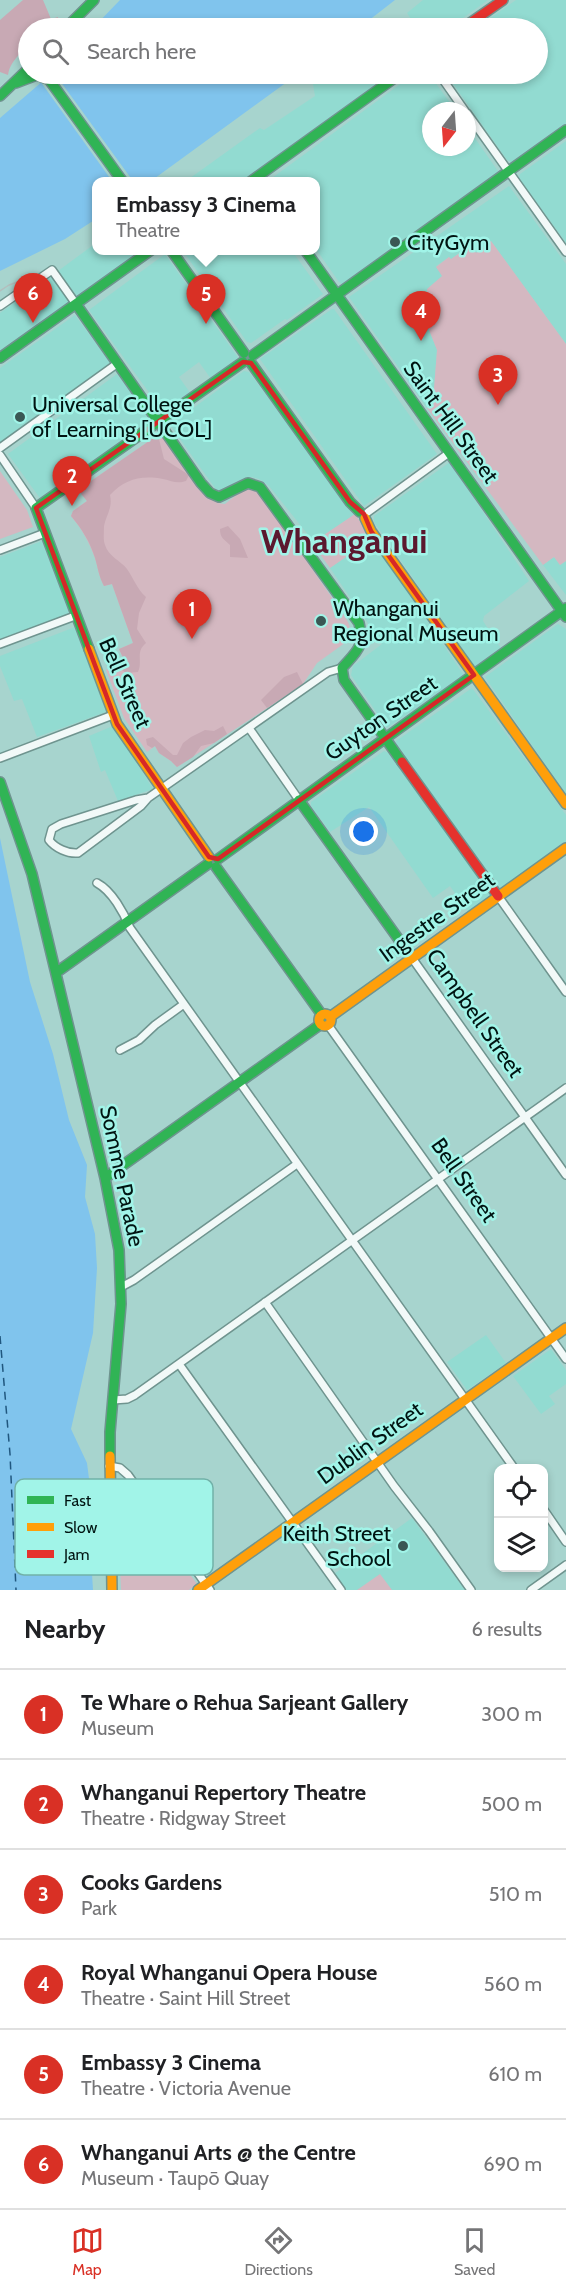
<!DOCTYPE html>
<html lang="en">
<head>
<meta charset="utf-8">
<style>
	:root { --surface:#fff; --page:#f2f2f2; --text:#202124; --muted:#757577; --line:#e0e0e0; --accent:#d93025 }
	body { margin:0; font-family:Cabin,sans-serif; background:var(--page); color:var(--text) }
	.controls { position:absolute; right:18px; bottom:18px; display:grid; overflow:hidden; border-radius:12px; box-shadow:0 3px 9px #0003 }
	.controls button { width:54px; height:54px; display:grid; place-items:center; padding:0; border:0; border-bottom:2px solid var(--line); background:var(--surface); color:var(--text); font:30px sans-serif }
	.compass { position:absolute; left:422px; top:102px; width:54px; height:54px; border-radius:50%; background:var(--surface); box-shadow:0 3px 9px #0003; rotate:197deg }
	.you { position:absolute; left:364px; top:832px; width:21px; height:21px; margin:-15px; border:4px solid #fff; border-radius:50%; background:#1a73e8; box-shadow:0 0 0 9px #1a73e833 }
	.badge { display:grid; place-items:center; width:39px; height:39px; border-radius:50%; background:var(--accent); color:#fff; font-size:20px; font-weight:700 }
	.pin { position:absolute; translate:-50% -50px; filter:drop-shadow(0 2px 3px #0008) }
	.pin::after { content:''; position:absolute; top:32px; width:21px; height:18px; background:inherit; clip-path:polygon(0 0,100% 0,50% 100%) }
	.popup { position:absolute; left:92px; top:177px; width:228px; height:78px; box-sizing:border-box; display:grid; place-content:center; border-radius:12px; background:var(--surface); filter:drop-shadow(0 2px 4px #0005); font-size:20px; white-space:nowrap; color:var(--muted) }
	.popup b { font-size:22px; color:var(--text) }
	.popup::after { content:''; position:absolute; left:50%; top:100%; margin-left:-12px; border:12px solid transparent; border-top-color:var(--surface) }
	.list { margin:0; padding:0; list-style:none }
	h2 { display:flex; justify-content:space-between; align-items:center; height:78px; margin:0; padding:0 24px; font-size:26px }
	h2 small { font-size:20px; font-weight:400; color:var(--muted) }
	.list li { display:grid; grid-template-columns:39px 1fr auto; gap:18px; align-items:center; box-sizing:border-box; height:90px; padding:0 24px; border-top:2px solid var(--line) }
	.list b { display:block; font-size:22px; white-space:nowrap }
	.list p { margin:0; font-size:20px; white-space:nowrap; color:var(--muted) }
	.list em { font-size:20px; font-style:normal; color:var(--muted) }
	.icon { flex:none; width:33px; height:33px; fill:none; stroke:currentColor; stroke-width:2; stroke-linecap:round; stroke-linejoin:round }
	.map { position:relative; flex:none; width:566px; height:1590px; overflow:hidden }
	.search { position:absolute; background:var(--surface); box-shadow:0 3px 9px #0003; left:18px; right:18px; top:18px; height:66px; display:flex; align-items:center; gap:15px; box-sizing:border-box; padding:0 21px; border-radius:33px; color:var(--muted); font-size:22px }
	.sheet { height:618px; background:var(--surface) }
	nav { display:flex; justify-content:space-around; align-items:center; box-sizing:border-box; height:84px; border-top:2px solid var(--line); background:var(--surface); font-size:16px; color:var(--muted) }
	nav a { display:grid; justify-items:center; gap:3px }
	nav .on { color:var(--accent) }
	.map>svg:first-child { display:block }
</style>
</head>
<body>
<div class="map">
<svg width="566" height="1590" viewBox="0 0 566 1590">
	<rect width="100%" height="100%" fill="#a7d4ce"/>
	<path fill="#92dbd1" d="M423 0H488L449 28H417L407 13Z
		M516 0H566V125L513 163 507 160 446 74H538V28H476Z
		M325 74H392L243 181H186L260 128 264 130 315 96 313 84Z
		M414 74H429L456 111H431V147H467V127L500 174 349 282 342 284 339 282 316 249V182H270L272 178Z
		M566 141V243L519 178 520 174Z
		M509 186 566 264V344L491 241 476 253 471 245 451 260 449 257 436 266 443 277 429 330 437 350 433 402 427 408 349 297Z
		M96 243 97 250 146 251 79 299 58 271Z
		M183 251H292L323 294 287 320 285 319 251 343 247 342Z
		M165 254 239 359 211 379 199 362 179 377 191 394 164 413 89 310Z
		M51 276 72 305 0 357V313Z
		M332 309H334L437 454 364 506 260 359Z
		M75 315 111 364 0 445V368Z
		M244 371 249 372 355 514 314 542 269 486 259 479 252 477 236 483 220 495 170 425Z
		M117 374 152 421 42 501 8 454Z
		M450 462 529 581 484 616 483 621 502 650 476 668 374 522V516Z
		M372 539 463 674 462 678 387 728 351 675 353 666 382 644 330 568Z
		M42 541 70 614 0 639V557Z
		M554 557 560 565 566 561V595L543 565Z
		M558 624 566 629V794L485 677Z
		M75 627 106 712 37 737 22 699 14 701 0 666V656Z
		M472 688 566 815V843L504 887 499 886 396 745V741Z
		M113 726 153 789 118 801 105 770 101 772 89 736Z
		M384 751 389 753 490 894 488 899 469 913 450 886 433 898 369 807 330 832 311 806V802Z
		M486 1335 506 1363 467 1390 447 1362Z
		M551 1349 566 1370V1384L549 1396 555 1404 541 1414 513 1376Z
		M412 1518 465 1590H346L334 1574Z"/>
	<path fill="#d4b8c1" d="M491 241 566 344V561L560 565 554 557 543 565 427 408 433 402 437 350 429 330 427 289 442 276 436 267 449 257 451 259 471 245 476 253Z
		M161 433C173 452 202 504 225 504 236 496 246 484 259 492L344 615 349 624 351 633 349 640 317 663 303 684 292 692 177 767 171 761 159 753 155 746 147 752 124 718 106 670 124 660 119 649 133 643 112 584 104 586C99 577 98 568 95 558 89 542 82 529 71 516L73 511 87 501 78 490Z
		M0 471 27 510 33 527 0 539Z
		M355 514 372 539 330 568 312 543Z
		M120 1479 197 1584 189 1590H121L116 1481Z
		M380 1574 392 1590H357Z"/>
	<path fill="#c8a9b4" d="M23 0H43L51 19 58 17V19L45 28H28C28 54 11 56 8 75L0 72V20Z
		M152 439H159L164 459 189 475 186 481C177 484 172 481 163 479 141 475 125 479 110 495 113 508 106 515 104 526 104 532 103 540 105 545 108 556 121 561 127 569 134 579 137 589 146 597L139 613 137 629 146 643C135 652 143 661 138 672L126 673 122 670 124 660 119 649 133 643 112 584 104 586C99 577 98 568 95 558 90 542 82 529 71 516L73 511 87 501 78 490Z
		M228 526 240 539 248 558 230 557V545C224 539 220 538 220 529Z
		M297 672 303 684 267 708 261 700 284 677Z
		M223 726 227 734 214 743 201 746 193 757 177 767 171 761 159 753 155 746 152 748 147 745 146 739 153 737 173 755H177L183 743 191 737 205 730 214 731Z"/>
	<path fill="#80c4ed" d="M120 0H395L359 28H93Z
		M51 74H298L151 181 97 182 96 219 65 239 0 271V118Z
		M0 838 30 982 53 1054 69 1120 87 1165 85 1197 95 1234 97 1268 93 1333 71 1429 87 1463 93 1510 91 1558 93 1590H0Z"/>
	<path fill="#a7d4ce" d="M50 74H55L133 181H112L40 81Z"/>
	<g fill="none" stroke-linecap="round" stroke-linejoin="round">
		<path stroke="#20577f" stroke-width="1.5" stroke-dasharray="8 6" stroke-linecap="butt" d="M0 1336 10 1454 16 1590"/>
		<defs>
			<path id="street" d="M439 74 465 111
				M467 113 566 252
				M0 306 52 270 76 304
				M0 448 118 363
				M0 455 36 508
				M368 512 449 453
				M0 550 45 533
				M0 644 75 616
				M249 728 299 800
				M0 758 113 715
				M148 798 141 806 78 853C68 854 55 848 49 840L52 829 61 824 136 800Z
				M148 798 328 672 342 668
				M97 883C112 891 124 913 130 928L514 1468
				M498 896 566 992
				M412 958 566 1175
				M328 1025 566 1359
				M120 1050 139 1040 155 1025 184 1004
				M121 1287 134 1280 297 1164
				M265 1302 394 1486 429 1531 471 1590
				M179 1364 341 1590
				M113 1400 127 1399 135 1395 566 1088
				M109 1466 120 1468 128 1475 210 1590
				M544 1510 566 1542
				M531 1590 566 1565"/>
			<path id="fast" d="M66 28 94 0
				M45 74 123 182
				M16 83 37 75 50 80
				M0 96 28 69
				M250 182 400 74
				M171 250 244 353
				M305 250 566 617
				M76 304 201 483 210 493 219 497 248 483 260 487 359 623C365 647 357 651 342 668L344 680 402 762
				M253 355 566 130
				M0 358 151 250
				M251 363 350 502 360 512
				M89 649 36 508 243 362
				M0 782 32 874 105 1178 119 1250 121 1304 110 1432V1456
				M299 800 412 958
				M218 859 566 608
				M216 867 322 1015
				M57 972 208 864
				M105 1178 321 1024"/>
			<path id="slow" d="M365 518 371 531 566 804
				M89 649 117 724 209 857
				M319 1020a6 6 0 1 1 12 0a6 6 0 1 1-12 0Z
				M330 1017 566 848
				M110 1456 112 1590
				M198 1590 566 1328"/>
			<path id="jam" d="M463 28 503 0
				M402 762 498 896"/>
		</defs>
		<use href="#street" stroke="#6f948f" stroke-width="10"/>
		<use href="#fast" stroke="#6f948f" stroke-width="12"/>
		<use href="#slow" stroke="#6f948f" stroke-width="12"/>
		<use href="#jam" stroke="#6f948f" stroke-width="12"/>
		<use href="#street" stroke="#f2f9f8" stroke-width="7"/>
		<use href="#fast" stroke="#30b455" stroke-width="9"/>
		<use href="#slow" stroke="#ff9f0a" stroke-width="9"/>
		<use href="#jam" stroke="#e5322d" stroke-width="9"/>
		<path stroke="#b3bebd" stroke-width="1.5" d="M0 291 9 285 23 280"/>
	</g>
	<path fill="none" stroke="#d62828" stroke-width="4.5" stroke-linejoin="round" d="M243 362 251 363 350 502 364 514 371 531 474 675 218 859 209 857 117 724 36 508Z"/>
	<g fill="#3a5754" stroke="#a1f4e8" stroke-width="2">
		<circle cx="395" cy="242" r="6"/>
		<circle cx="20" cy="417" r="6"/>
		<circle cx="321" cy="621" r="6"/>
		<circle cx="403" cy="1546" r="6"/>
	</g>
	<g text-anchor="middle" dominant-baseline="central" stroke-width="5" stroke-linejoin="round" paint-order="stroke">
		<g font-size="22" fill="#001412" stroke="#a1f4e8" text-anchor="start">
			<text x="407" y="242">CityGym</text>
			<text x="32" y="404">Universal College<tspan x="32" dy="25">of Learning [UCOL]</tspan></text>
			<text x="333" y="608">Whanganui<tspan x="333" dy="25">Regional Museum</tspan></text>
			<text x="391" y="1533" text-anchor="end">Keith Street<tspan x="391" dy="25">School</tspan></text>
		</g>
		<g font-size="22" fill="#001412" stroke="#a1f4e8">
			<text transform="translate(451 422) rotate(54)">Saint Hill Street</text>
			<text transform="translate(125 683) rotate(66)">Bell Street</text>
			<text transform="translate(381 718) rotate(-35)">Guyton Street</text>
			<text transform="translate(437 917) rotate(-36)">Ingestre Street</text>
			<text transform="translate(475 1013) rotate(55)">Campbell Street</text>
			<text transform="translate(122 1176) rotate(78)">Somme Parade</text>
			<text transform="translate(464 1180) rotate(55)">Bell Street</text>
			<text transform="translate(370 1443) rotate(-36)">Dublin Street</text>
		</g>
		<g font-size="34" font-weight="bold" fill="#5b182e" stroke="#a1f4e8">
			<text x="344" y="541">Whanganui</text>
		</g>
	</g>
	<rect x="15" y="1479" width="198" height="96" rx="9" fill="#a1f4e8" stroke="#71b1a8" stroke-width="1.5"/>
	<rect x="27" y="1496" width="27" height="8" fill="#30b455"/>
	<rect x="27" y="1523" width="27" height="8" fill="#ff9f0a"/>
	<rect x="27" y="1550" width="27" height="8" fill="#e5322d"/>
	<g font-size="16" fill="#001412">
		<text x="64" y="1506">Fast</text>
		<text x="64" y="1533">Slow</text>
		<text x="64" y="1560">Jam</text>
	</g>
</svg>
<div class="controls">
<button><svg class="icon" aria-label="locate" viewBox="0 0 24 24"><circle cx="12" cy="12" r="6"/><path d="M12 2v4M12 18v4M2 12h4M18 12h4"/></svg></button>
<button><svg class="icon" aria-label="layers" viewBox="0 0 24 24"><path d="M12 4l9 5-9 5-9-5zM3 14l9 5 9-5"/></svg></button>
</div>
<svg class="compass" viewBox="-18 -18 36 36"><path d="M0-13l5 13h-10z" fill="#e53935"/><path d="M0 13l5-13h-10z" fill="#757577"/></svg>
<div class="you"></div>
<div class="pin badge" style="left:192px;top:639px">1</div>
<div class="pin badge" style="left:72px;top:506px">2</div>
<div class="pin badge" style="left:498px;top:405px">3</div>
<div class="pin badge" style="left:421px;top:341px">4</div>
<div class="pin badge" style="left:206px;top:324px">5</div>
<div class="popup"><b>Embassy 3 Cinema</b>Theatre</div>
<div class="pin badge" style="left:33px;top:323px">6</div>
<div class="search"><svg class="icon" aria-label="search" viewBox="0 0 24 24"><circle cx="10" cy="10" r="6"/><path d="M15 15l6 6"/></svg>Search here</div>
</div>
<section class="sheet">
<h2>Nearby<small>6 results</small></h2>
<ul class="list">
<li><span class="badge">1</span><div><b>Te Whare o Rehua Sarjeant Gallery</b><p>Museum</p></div><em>300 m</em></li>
<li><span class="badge">2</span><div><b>Whanganui Repertory Theatre</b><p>Theatre · Ridgway Street</p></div><em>500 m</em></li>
<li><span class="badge">3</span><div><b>Cooks Gardens</b><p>Park</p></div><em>510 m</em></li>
<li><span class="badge">4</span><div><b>Royal Whanganui Opera House</b><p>Theatre · Saint Hill Street</p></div><em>560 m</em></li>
<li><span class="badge">5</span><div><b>Embassy 3 Cinema</b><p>Theatre · Victoria Avenue</p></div><em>610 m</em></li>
<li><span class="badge">6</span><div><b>Whanganui Arts @ the Centre</b><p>Museum · Taupō Quay</p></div><em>690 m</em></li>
</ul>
</section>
<nav>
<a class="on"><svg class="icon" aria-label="map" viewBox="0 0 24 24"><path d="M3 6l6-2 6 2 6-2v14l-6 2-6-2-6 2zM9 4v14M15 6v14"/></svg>Map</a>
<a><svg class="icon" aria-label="directions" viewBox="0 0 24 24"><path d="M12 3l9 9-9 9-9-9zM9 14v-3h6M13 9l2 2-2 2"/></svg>Directions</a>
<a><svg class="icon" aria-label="saved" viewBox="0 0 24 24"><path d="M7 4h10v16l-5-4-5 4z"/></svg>Saved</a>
</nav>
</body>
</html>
